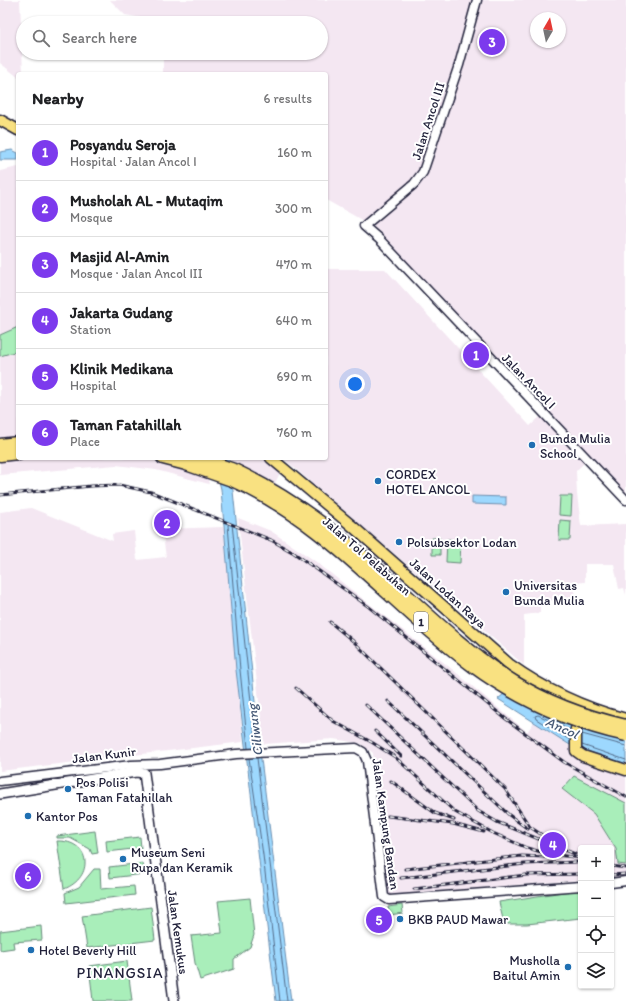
<!DOCTYPE html>
<html lang="en">
<head>
<meta charset="utf-8">
<style>
	:root { --surface:#fff; --page:#f6f6f6; --text:#202124; --muted:#757577; --line:#e0e0e0; --accent:#7c3aed }
	body { margin:0; font-family:Itim,sans-serif; background:var(--page); color:var(--text) }
	.controls { position:absolute; right:12px; bottom:12px; display:grid; overflow:hidden; border-radius:4px; box-shadow:0 1px 3px #0004 }
	.controls button { width:36px; height:36px; display:grid; place-items:center; padding:0; border:0; border-bottom:1px solid var(--line); background:var(--surface); color:var(--text); font:20px sans-serif }
	.compass { position:absolute; left:530px; top:12px; width:36px; height:36px; border-radius:50%; background:var(--surface); box-shadow:0 1px 3px #0004; rotate:9deg }
	.you { position:absolute; left:355px; top:384px; width:14px; height:14px; margin:-10px; border:3px solid #fff; border-radius:50%; background:#1a73e8; box-shadow:0 0 0 6px #1a73e833 }
	.badge { display:grid; place-items:center; width:26px; height:26px; border-radius:50%; background:var(--accent); color:#fff; font-size:13px; font-weight:700 }
	.pin { position:absolute; translate:-50% -50%; border:2px solid #fff; box-shadow:0 1px 4px #0006 }
	.list { margin:0; padding:0; list-style:none }
	h2 { display:flex; justify-content:space-between; align-items:center; height:52px; margin:0; padding:0 16px; font-size:17px }
	h2 small { font-size:13px; font-weight:400; color:var(--muted) }
	.list li { display:grid; grid-template-columns:26px 1fr auto; gap:12px; align-items:center; box-sizing:border-box; height:56px; padding:0 16px; border-top:1px solid var(--line) }
	.list b { display:block; font-size:15px; white-space:nowrap }
	.list p { margin:0; font-size:13px; white-space:nowrap; color:var(--muted) }
	.list em { font-size:13px; font-style:normal; color:var(--muted) }
	.icon { flex:none; width:22px; height:22px; fill:none; stroke:currentColor; stroke-width:2; stroke-linecap:round; stroke-linejoin:round }
	.map { position:relative; flex:none; width:626px; height:1001px; overflow:hidden }
	.search { position:absolute; background:var(--surface); box-shadow:0 1px 3px #0004; left:16px; top:16px; width:312px; height:44px; display:flex; align-items:center; gap:10px; box-sizing:border-box; padding:0 14px; border-radius:22px; color:var(--muted); font-size:15px }
	.panel { position:absolute; background:var(--surface); box-shadow:0 1px 3px #0004; left:16px; top:72px; width:312px; height:388px; border-radius:4px }
	.map>svg:first-child { display:block }
</style>
</head>
<body>
<div class="map">
<svg width="626" height="1001" viewBox="0 0 626 1001">
	<rect width="100%" height="100%" fill="#fff"/>
	<filter id="ink" filterUnits="userSpaceOnUse"><feTurbulence type="fractalNoise" baseFrequency=".025" numOctaves="2"/><feDisplacementMap in="SourceGraphic" scale="8" xChannelSelector="R" yChannelSelector="G"/><feConvolveMatrix kernelMatrix="1 2 1 2 8 2 1 2 1" color-interpolation-filters="sRGB"/></filter>
	<g filter="url(#ink)">
		<path fill="#f4e7f2" fill-rule="evenodd" d="M0 0H20L23 74H18V77L0 63Z
			M110 0H626V504L545 412 376 228 326 200V74H163V53H321V23H162L161 21 125 15ZM536 18H560V42H536Z
			M18 167V458H202L209 484 156 470 116 465 0 475V171Z
			M326 269H385L530 426 540 417 584 463 576 471 577 494 581 526 626 524V595L624 588 619 589 614 564H585V582L574 583 575 601H540V613L524 615V665L283 458H326Z
			M230 458H267L281 471 275 483 231 461Z
			M31 508 113 541 112 534 134 531 137 560 166 557 162 529 224 527 243 742 0 771V512Z
			M238 518 271 531 315 561 452 669 527 732 534 722 567 743 574 755 626 774V877L611 878V848H581V880L388 895 373 753 360 743 333 739 264 744Z"/>
		<path fill="#a9eeba" stroke="#66887a" d="M18 327V351L0 356V335Z
			M560 496H572L571 516 559 515Z
			M560 520 571 521 570 540H559Z
			M432 538H440V555H432Z
			M447 539 461 540 460 563 446 562Z
			M574 776 626 803V865L618 864 616 849 594 814 562 789Z
			M95 831 98 853 92 854 90 849 70 838H57V836Z
			M140 837 141 848 107 852 106 841Z
			M57 841C91 840 95 877 64 889Z
			M143 863 144 874 110 878 109 867Z
			M94 869H100L101 889 134 886 135 895 66 903 65 893 79 887Z
			M576 890 581 891V918L527 924H504L499 902Z
			M250 898 254 935 250 947 234 959V969L200 980 195 963 191 936 222 933 218 901Z
			M402 905 403 913 389 915 388 907Z
			M151 907 155 940 87 948 82 916Z
			M41 926 42 940 13 942 14 948 0 950V931Z
			M127 961 132 1001H93L89 966Z"/>
		<path fill="#9dd8fe" stroke="#6c8fb0" d="M12 150 18 153V160H0V152Z
			M213 458H228L233 491 261 759 291 1001H276L236 670 221 489Z
			M472 496 506 497V505L472 504Z
			M505 693 560 723 626 742V764L570 745 498 699Z"/>
		<g fill="none" stroke-linecap="round" stroke-linejoin="round">
			<path stroke="#536b89" stroke-width="1" d="M570 730 538 715 535 716 536 719 570 740
				M582 734 626 746
				M582 745 626 760
				M248 748 240 670 228 525 230 522 232 524 256 748
				M249 758 263 855 280 1001
				M257 758 287 1001"/>
			<defs>
				<path id="tertiary" d="M477 0 459 65 423 172 414 184 364 226 379 239 626 500
					M0 781 131 765 160 764 236 754 356 748 363 752 367 761 384 897 389 900 581 886
					M611 883 626 881"/>
				<path id="secondary" d="M0 794 136 772 144 773 174 1001"/>
				<path id="trunk" d="M0 120 18 130
					M271 458 351 525 509 664C545 690 584 708 626 719
					M580 713 576 729V751L583 756 626 770"/>
				<path id="motorway" d="M0 445 18 443
					M0 455 18 453
					M163 458 186 464 232 480
					M199 458 234 470"/>
			</defs>
			<use href="#tertiary" stroke="#22223b" stroke-width="11"/>
			<use href="#secondary" stroke="#22223b" stroke-width="12"/>
			<use href="#trunk" stroke="#22223b" stroke-width="13"/>
			<use href="#motorway" stroke="#22223b" stroke-width="15"/>
			<use href="#tertiary" stroke="#fff" stroke-width="8"/>
			<use href="#secondary" stroke="#fff" stroke-width="9"/>
			<use href="#trunk" stroke="#f9e181" stroke-width="10"/>
			<use href="#motorway" stroke="#f9e181" stroke-width="12"/>
			<defs>
				<path id="rail" d="M0 495 91 486 119 485 151 492 271 540 294 553 369 607 506 719 564 762 626 797
					M330 622 353 641 505 789 530 827 554 843
					M296 688 333 721 373 743 395 757 455 812 493 833 527 848 549 854 581 858
					M388 701 509 815 528 829
					M366 705 478 811 497 822 575 854
					M375 731 401 756
					M391 781 435 813 454 820
					M388 816 453 824 484 832
					M611 866 626 868
					M405 869 522 856 545 857
					M611 875 626 874
					M401 878 525 864 577 862
					M414 889 526 875 581 874"/>
			</defs>
			<use href="#rail" stroke="#22223b" stroke-width="3"/>
			<use href="#rail" stroke="#fff" stroke-width="1.5" stroke-dasharray="4.5" stroke-linecap="butt"/>
			<defs>
				<path id="motorway-bridge" d="M234 470C278 491 316 517 353 548 407 592 454 645 514 682 548 703 587 717 626 726
					M232 480C328 522 391 605 473 666 518 699 572 723 626 735"/>
			</defs>
			<use href="#motorway-bridge" stroke="#22223b" stroke-width="15" stroke-linecap="butt"/>
			<use href="#motorway-bridge" stroke="#f9e181" stroke-width="12"/>
		</g>
	</g>
	<g fill="#1f6fb2" stroke="#fff" stroke-width="1.5">
		<circle cx="532" cy="445" r="4"/>
		<circle cx="378" cy="481" r="4"/>
		<circle cx="399" cy="542" r="4"/>
		<circle cx="506" cy="592" r="4"/>
		<circle cx="68" cy="789" r="4"/>
		<circle cx="28" cy="816" r="4"/>
		<circle cx="123" cy="859" r="4"/>
		<circle cx="400" cy="919" r="4"/>
		<circle cx="31" cy="950" r="4"/>
		<circle cx="568" cy="967" r="4"/>
	</g>
	<g text-anchor="middle" dominant-baseline="central" stroke-width="4" stroke-linejoin="round" paint-order="stroke">
		<rect fill="#fff" stroke="#646476" stroke-width="1" x="414" y="612" width="14" height="20" rx="3"/>
		<g font-size="12" font-weight="bold" fill="#22223b">
			<text x="421" y="622">1</text>
		</g>
		<g font-size="13" fill="#22223b" stroke="#fff">
			<text transform="translate(428 121) rotate(-72)">Jalan Ancol III</text>
			<text transform="translate(529 381) rotate(46)">Jalan Ancol I</text>
			<text transform="translate(367 556) rotate(41)">Jalan Tol Pelabuhan</text>
			<text transform="translate(448 593) rotate(42)">Jalan Lodan Raya</text>
			<text transform="translate(104 755) rotate(-7)">Jalan Kunir</text>
			<text transform="translate(386 824) rotate(82)">Jalan Kampung Bandan</text>
			<text transform="translate(178 932) rotate(82)">Jalan Kemukus</text>
		</g>
		<g font-size="13" fill="#22223b" stroke="#fff" text-anchor="start">
			<text x="540" y="438">Bunda Mulia<tspan x="540" dy="15">School</tspan></text>
			<text x="386" y="474">CORDEX<tspan x="386" dy="15">HOTEL ANCOL</tspan></text>
			<text x="407" y="542">Polsubsektor Lodan</text>
			<text x="514" y="585">Universitas<tspan x="514" dy="15">Bunda Mulia</tspan></text>
			<text x="76" y="782">Pos Polisi<tspan x="76" dy="15">Taman Fatahillah</tspan></text>
			<text x="36" y="816">Kantor Pos</text>
			<text x="131" y="852">Museum Seni<tspan x="131" dy="15">Rupa dan Keramik</tspan></text>
			<text x="408" y="919">BKB PAUD Mawar</text>
			<text x="39" y="950">Hotel Beverly Hill</text>
			<text x="560" y="960" text-anchor="end">Musholla<tspan x="560" dy="15">Baitul Amin</tspan></text>
		</g>
		<g font-size="14" font-style="italic" fill="#475976" stroke="#fff">
			<text transform="translate(562 728) rotate(24)">Ancol</text>
			<text transform="translate(255 730) rotate(-97)">Ciliwung</text>
		</g>
		<g font-size="15" letter-spacing="1" fill="#22223b" stroke="#fff">
			<text x="120" y="973">PINANGSIA</text>
		</g>
	</g>
</svg>
<div class="controls">
<button>+</button>
<button>−</button>
<button><svg class="icon" aria-label="locate" viewBox="0 0 24 24"><circle cx="12" cy="12" r="6"/><path d="M12 2v4M12 18v4M2 12h4M18 12h4"/></svg></button>
<button><svg class="icon" aria-label="layers" viewBox="0 0 24 24"><path d="M12 4l9 5-9 5-9-5zM3 14l9 5 9-5"/></svg></button>
</div>
<svg class="compass" viewBox="-18 -18 36 36"><path d="M0-13l5 13h-10z" fill="#e53935"/><path d="M0 13l5-13h-10z" fill="#757577"/></svg>
<div class="you"></div>
<div class="pin badge" style="left:476px;top:355px">1</div>
<div class="pin badge" style="left:167px;top:523px">2</div>
<div class="pin badge" style="left:492px;top:42px">3</div>
<div class="pin badge" style="left:553px;top:845px">4</div>
<div class="pin badge" style="left:379px;top:920px">5</div>
<div class="pin badge" style="left:28px;top:876px">6</div>
<div class="search"><svg class="icon" aria-label="search" viewBox="0 0 24 24"><circle cx="10" cy="10" r="6"/><path d="M15 15l6 6"/></svg>Search here</div>
<section class="panel">
<h2>Nearby<small>6 results</small></h2>
<ul class="list">
<li><span class="badge">1</span><div><b>Posyandu Seroja</b><p>Hospital · Jalan Ancol I</p></div><em>160 m</em></li>
<li><span class="badge">2</span><div><b>Musholah AL - Mutaqim</b><p>Mosque</p></div><em>300 m</em></li>
<li><span class="badge">3</span><div><b>Masjid Al-Amin</b><p>Mosque · Jalan Ancol III</p></div><em>470 m</em></li>
<li><span class="badge">4</span><div><b>Jakarta Gudang</b><p>Station</p></div><em>640 m</em></li>
<li><span class="badge">5</span><div><b>Klinik Medikana</b><p>Hospital</p></div><em>690 m</em></li>
<li><span class="badge">6</span><div><b>Taman Fatahillah</b><p>Place</p></div><em>760 m</em></li>
</ul>
</section>
</div>
</body>
</html>
